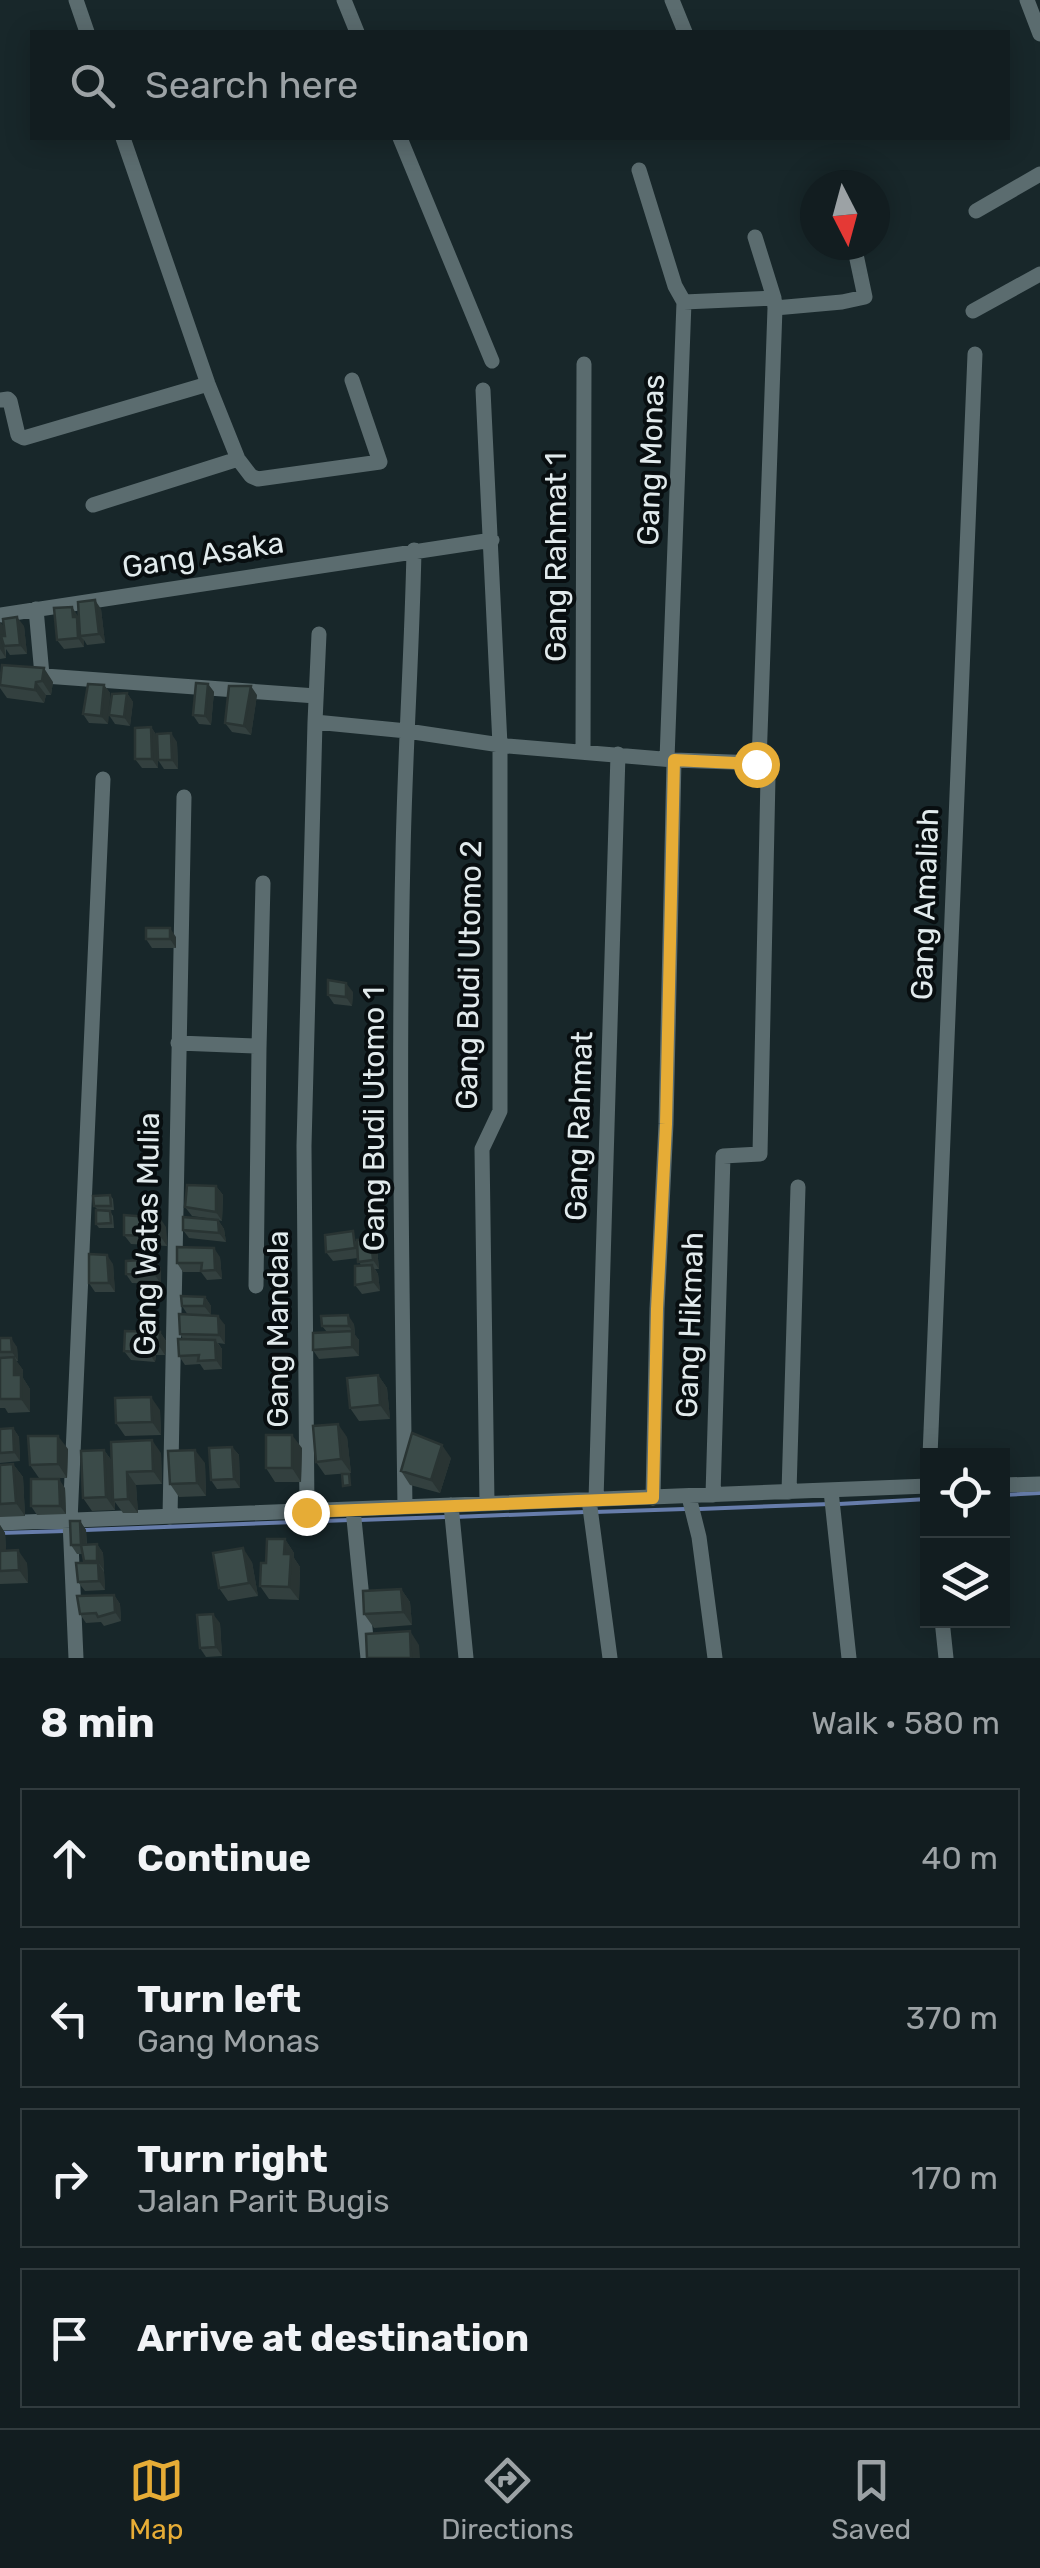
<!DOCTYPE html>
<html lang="en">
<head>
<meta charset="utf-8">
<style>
	:root { --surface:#121d20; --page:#1f2a2d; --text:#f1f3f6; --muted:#9ca2a5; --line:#313b3e; --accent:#e6ac36 }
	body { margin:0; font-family:Rubik,sans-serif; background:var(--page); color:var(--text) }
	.controls { position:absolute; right:30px; bottom:30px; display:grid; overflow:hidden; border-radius:0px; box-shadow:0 5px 25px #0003 }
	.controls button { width:90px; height:90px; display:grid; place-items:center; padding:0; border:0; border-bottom:2px solid var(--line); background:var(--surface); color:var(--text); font:50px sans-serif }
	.compass { position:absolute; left:800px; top:170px; width:90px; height:90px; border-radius:50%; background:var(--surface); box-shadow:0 5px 25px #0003; rotate:174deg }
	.stop { position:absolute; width:30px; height:30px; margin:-22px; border:8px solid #e6ac36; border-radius:50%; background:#fff }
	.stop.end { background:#e6ac36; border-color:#fff; box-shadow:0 2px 10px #0008 }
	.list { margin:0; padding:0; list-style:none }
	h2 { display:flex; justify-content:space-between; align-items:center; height:130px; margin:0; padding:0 40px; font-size:42px }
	h2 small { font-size:32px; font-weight:400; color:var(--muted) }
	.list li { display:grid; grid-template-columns:65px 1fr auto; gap:30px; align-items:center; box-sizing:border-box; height:140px; margin:0 20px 20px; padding:0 20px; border:2px solid var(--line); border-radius:0px }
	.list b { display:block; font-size:38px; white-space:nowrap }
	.list p { margin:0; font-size:32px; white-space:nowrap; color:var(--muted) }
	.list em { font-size:32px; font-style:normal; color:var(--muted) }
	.icon { flex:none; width:55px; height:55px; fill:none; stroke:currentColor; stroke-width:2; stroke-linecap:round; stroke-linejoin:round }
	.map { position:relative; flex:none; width:1040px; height:1658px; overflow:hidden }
	.search { position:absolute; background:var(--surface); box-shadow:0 5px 25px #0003; left:30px; right:30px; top:30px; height:110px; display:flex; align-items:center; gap:25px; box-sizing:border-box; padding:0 35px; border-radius:0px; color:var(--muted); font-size:38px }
	.sheet { height:770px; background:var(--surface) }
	nav { display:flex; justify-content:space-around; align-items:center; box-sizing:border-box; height:140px; border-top:2px solid var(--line); background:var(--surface); font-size:28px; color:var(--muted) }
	nav a { display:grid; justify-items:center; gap:5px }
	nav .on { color:var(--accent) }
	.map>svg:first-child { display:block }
</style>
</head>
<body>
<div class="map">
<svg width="1040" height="1658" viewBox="0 0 1040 1658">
	<rect width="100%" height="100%" fill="#18272a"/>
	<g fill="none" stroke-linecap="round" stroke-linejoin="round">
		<path stroke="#677dab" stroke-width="4" d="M1002 1495 1040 1493
			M839 1504 928 1499
			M699 1509 830 1504
			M594 1512 685 1509
			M454 1517 585 1512
			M359 1520 445 1517
			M85 1530 350 1520
			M0 1533 65 1531"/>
		<path stroke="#5b6c6f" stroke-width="15" d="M76 0 87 32
			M344 0 357 32
			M672 0 685 32
			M1027 0 1040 34
			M123 138 208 384 238 459 251 476 258 479 380 462 352 380
			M400 138 492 361
			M639 170 675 286 684 302 667 759
			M976 211 1040 174
			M684 302 774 298
			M775 308 842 302 865 297 854 245
			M973 311 1040 274
			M483 390 500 745V1111L482 1149 487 1503
			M0 400 8 399 10 401 18 435 24 438 208 384
			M93 505 238 459
			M36 609 42 675 45 676 316 696
			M0 615 492 540
			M319 634 315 722 407 731 507 746 674 760 759 763 775 308 774 298 755 237
			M583 751 584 364
			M178 1043 255 1046 259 1048 256 1286
			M259 1048 263 883
			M930 1456 975 354
			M1002 1485 1040 1484
			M831 1491 849 1658
			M789 1492 798 1187
			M713 1495 723 1156 760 1154 768 777 767 771 759 763
			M689 1497 699 1537 715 1658
			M653 1498 657 1309 666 1124 674 760
			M589 1500 610 1658
			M596 1500 618 754
			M451 1505 466 1658
			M405 1507C402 1289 398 1072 403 854 405 752 412 651 414 550
			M353 1509 368 1658
			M307 1512 304 1146 315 722
			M170 1517 184 797
			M0 1523 928 1486
			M942 1620 946 1658
			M76 1658 70 1521 103 779"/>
	</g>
	<path fill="#33403f" d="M101 609 105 643 87 645 84 640V647L64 649 57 640 78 616Z
		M0 622 4 627 24 626 27 654 10 655 6 649V658L0 659Z
		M0 675 53 682 51 695H46L44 703 7 698 0 688Z
		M208 684 214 692 211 725 199 724 193 715Z
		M104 685 110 693 108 724 89 723 83 714Z
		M127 693 133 702 130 726 115 724 109 715Z
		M257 695 251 735 232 732 225 723Z
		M151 727 157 736 158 768H142L135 759Z
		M177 742 178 769H164L158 760Z
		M176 937V948H152L146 939Z
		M353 992 352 1006 334 1004 328 995Z
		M216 1186 223 1195 222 1221 218 1220 224 1229 226 1242 189 1238 183 1230 214 1219 192 1216 185 1207Z
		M110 1195 113 1199 114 1210H98L94 1206Z
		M110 1211 113 1216 114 1228H99L96 1224Z
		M166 1227 167 1246 131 1244 124 1235Z
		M359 1240 377 1248 379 1269H375L378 1274 380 1291 362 1294 355 1285 361 1266 358 1258 333 1261 326 1252Z
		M220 1257 222 1279 207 1280 201 1272H183L177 1263Z
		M113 1264 115 1292H95L89 1283Z
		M161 1268V1284L132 1283 126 1274Z
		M205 1297 211 1306V1315L225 1325V1344L218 1343 222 1349V1369L204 1370 200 1364 185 1365 179 1356 183 1339 180 1334 188 1315 182 1306Z
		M354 1324 355 1335 359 1340V1356L319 1359 313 1350 327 1332 322 1326Z
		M160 1332 166 1341 165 1355H156L155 1362 131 1360 124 1351Z
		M0 1338 17 1347 18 1361H16L23 1370V1378L30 1389V1412L8 1413 5 1408H0Z
		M378 1375 387 1388 390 1419 359 1421 350 1408Z
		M160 1410 161 1435 125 1436 116 1423Z
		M13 1428 19 1437 20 1461 0 1463V1429Z
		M347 1437 351 1473 325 1475 316 1462Z
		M232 1447 239 1455 240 1488 217 1489 211 1480Z
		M302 1448 301 1482H275L266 1468Z
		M68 1449 67 1478H39L30 1465Z
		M104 1450 112 1461 161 1453 162 1484 136 1485 138 1513H123L115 1502V1510L92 1511 83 1498Z
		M451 1458 440 1493 410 1485 401 1471Z
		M205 1463 206 1496 179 1497 170 1484Z
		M13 1464 23 1477 25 1516 0 1517V1465Z
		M65 1488 66 1514 37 1515 31 1506Z
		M80 1521 86 1530 87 1545 97 1544 103 1553 105 1590 85 1591 78 1582 85 1563 82 1554H77L71 1545Z
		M0 1525 5 1533 6 1550 27 1563 28 1583 0 1584Z
		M285 1539 294 1553V1558L300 1567 299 1600 269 1599 260 1586 266 1563Z
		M252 1562 258 1596 228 1601 219 1588Z
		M401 1589 410 1602 412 1625 374 1628 364 1614Z
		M114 1595 120 1604 121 1621 104 1626 101 1622 86 1623 80 1614Z
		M220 1623 222 1656 206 1657 200 1648Z"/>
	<path fill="#293433" d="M95 600 101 609 105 643 99 634Z
		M72 607 78 616 80 636 84 640V647L78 638Z
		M17 617 24 626 27 654 20 645Z
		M0 622 4 627 5 646H4L6 658 0 649Z
		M44 668 53 682 51 695 42 681Z
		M36 682 46 695 44 703 35 690Z
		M208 684 214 692 211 725 205 716Z
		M104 685 110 693 108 724 101 716Z
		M251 686 257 695 251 735 244 726Z
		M127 693 133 702 130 726 124 717Z
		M151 727 157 736 158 768 152 759Z
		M171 733 177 742 178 769 172 760Z
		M170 928 176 937V948L170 939Z
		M346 983 353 992 352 1006 346 997Z
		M216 1186 223 1195 222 1221 216 1212Z
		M160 1218 166 1227 167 1246 161 1237Z
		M218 1220 224 1229 226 1242 219 1233Z
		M371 1239 377 1248 379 1269 373 1260Z
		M214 1248 220 1257 222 1279 215 1270Z
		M107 1255 113 1264 115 1292 109 1283Z
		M155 1259 161 1268V1284L155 1275Z
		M372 1265 378 1274 380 1291 373 1282Z
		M205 1297 211 1306V1315L204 1306Z
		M348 1315 354 1324 355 1335 359 1340V1356L352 1347V1331L349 1326Z
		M218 1316 225 1325V1344L219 1335Z
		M160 1332 166 1341 165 1355 159 1346Z
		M11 1338 17 1347 18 1361 12 1352Z
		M215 1340 222 1349V1369L216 1360Z
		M150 1346 156 1355 155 1362 149 1353Z
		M14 1357 23 1370V1378L30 1389V1412L21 1399 14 1375Z
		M378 1375 387 1388 390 1419 380 1405Z
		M151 1397 160 1410 161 1435 152 1422Z
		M338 1424 347 1437 351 1473 341 1459Z
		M13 1428 19 1437 20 1461 14 1452Z
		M292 1435 302 1448 301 1482 292 1468Z
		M58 1436 68 1449 67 1478 58 1464Z
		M152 1440 161 1453 162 1484 153 1471Z
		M442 1445 451 1458 440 1493 431 1480Z
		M232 1447 239 1455 240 1488 234 1479Z
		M104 1450 113 1463 115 1510 106 1497Z
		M195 1450 205 1463 206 1496 197 1483Z
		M13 1464 23 1477 25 1516 16 1503Z
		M127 1472 136 1485 138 1513 128 1499Z
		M59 1479 65 1488 66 1514 60 1506Z
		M80 1521 86 1530 87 1554 81 1545Z
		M0 1525 5 1533 7 1564 0 1554Z
		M285 1539 294 1553V1558L300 1567 299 1600 289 1587 284 1554Z
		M97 1544 103 1553 104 1570 97 1561Z
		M243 1548 252 1562 258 1596 249 1583Z
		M18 1550 27 1563 28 1583 19 1570Z
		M98 1563 104 1572 105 1590 99 1581Z
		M401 1589 410 1602 412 1625 403 1612Z
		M114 1595 120 1604 121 1621 115 1612Z
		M213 1614 220 1623 222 1656 216 1647Z
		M410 1631 419 1645 420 1658H411Z"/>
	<path fill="#3b4b49" stroke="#293433" stroke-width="2.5" d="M95 600 99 634 80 636 78 602Z
		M72 607 73 617H77L78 638 57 640 54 608Z
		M17 617 20 645 4 646 1 636H5L3 619Z
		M2 665 44 668 42 681 36 682 35 690 0 685Z
		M196 683 208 684 205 716 193 715Z
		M88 684 104 685 101 716 83 714Z
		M229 686H251L244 726 225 723Z
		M127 693 124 717 109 715 112 694Z
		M151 727 152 759H135V728Z
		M171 733 172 760H158L157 734Z
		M146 928H170V939H146Z
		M328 980 346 983V997L328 995Z
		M187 1185 216 1186V1212L185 1207Z
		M110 1195 111 1206H94L93 1196Z
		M96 1210 110 1211 111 1223 96 1224Z
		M124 1215 160 1218 161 1237 124 1235Z
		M183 1217 218 1220 219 1233 183 1230Z
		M353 1231 355 1248 326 1252 325 1235Z
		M371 1239 373 1260 358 1262 357 1240Z
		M177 1247 214 1248 215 1270 201 1271 202 1263H177Z
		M89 1254 107 1255 109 1283H89Z
		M155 1259V1275L126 1274V1261Z
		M372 1265 373 1282 355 1285V1266Z
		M181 1296 205 1297 204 1306H182Z
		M179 1314 218 1316 219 1335 180 1334Z
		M348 1315 349 1326H322L321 1316Z
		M125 1331 160 1332 159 1346H150L149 1353 124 1351Z
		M352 1331V1347L313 1350V1333Z
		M0 1338H11L12 1352H0Z
		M178 1339 215 1340 216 1360 198 1361 199 1355 179 1356Z
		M14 1357V1375H21V1399H0V1358Z
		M378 1375 380 1405 350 1408 347 1378Z
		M151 1397 152 1422 116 1423 115 1398Z
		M338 1424 341 1459 316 1462 313 1426Z
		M13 1428 14 1452 0 1453V1429Z
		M412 1433 442 1445 431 1480 401 1471Z
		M266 1435H292V1468H266Z
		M28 1436H58V1464L30 1465Z
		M152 1440 153 1471 127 1472 128 1499 113 1500 111 1442Z
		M232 1447 234 1479 211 1480 209 1448Z
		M104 1450 106 1497 83 1498 81 1451Z
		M195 1450 197 1483 170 1484 168 1451Z
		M13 1464 16 1503 0 1504V1465Z
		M342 1474H349L350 1485 343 1486Z
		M31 1479H59L60 1506H31Z
		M70 1521H80L81 1545H71Z
		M267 1539H285L284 1554H291L289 1587 260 1586 261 1563H266Z
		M97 1544V1561H84L81 1545Z
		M243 1548 249 1583 219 1588 213 1553Z
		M18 1550 19 1570 0 1571V1551Z
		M76 1563H98L99 1581 78 1582Z
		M401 1589 403 1612 364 1614 363 1591Z
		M114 1595 115 1612 98 1617 96 1613 80 1614 77 1596Z
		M213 1614 216 1647 200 1648 197 1615Z
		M410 1631 411 1658H367L366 1634Z"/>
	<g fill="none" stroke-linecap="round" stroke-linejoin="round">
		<path stroke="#e6ac36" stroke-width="12" d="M306 1512 653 1498 657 1309 666 1124 674 760 756 764"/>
	</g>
	<g text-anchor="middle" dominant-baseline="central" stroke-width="8" stroke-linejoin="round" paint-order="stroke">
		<g font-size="30" fill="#e1eaec" stroke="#080e10">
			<text transform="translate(651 460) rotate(-88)">Gang Monas</text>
			<text transform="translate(203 555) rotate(-9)">Gang Asaka</text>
			<text transform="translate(556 557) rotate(-90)">Gang Rahmat 1</text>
			<text transform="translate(925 904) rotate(-88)">Gang Amaliah</text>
			<text transform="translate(469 975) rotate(-89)">Gang Budi Utomo 2</text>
			<text transform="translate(374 1119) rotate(-90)">Gang Budi Utomo 1</text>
			<text transform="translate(579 1126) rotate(-88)">Gang Rahmat</text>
			<text transform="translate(147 1234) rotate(-89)">Gang Watas Mulia</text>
			<text transform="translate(690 1325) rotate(-88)">Gang Hikmah</text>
			<text transform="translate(278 1329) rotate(-90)">Gang Mandala</text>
		</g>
	</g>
</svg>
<div class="controls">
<button><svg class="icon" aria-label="locate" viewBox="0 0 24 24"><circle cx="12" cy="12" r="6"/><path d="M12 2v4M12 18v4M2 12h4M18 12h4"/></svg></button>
<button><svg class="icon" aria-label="layers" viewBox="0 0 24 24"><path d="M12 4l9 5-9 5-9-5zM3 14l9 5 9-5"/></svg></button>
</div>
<svg class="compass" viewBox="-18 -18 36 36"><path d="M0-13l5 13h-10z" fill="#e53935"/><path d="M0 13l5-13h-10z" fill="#9ca2a5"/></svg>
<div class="stop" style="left:756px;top:764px"></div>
<div class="stop end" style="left:306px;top:1512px"></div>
<div class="search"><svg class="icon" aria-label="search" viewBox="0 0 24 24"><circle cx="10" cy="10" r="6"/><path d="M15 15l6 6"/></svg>Search here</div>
</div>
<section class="sheet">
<h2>8 min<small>Walk · 580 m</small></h2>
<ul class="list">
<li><svg class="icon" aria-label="ahead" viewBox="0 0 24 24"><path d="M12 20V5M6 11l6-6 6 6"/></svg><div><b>Continue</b></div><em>40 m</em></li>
<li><svg class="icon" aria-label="left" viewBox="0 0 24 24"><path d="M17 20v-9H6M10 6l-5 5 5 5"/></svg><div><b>Turn left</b><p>Gang Monas</p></div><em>370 m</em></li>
<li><svg class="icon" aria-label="right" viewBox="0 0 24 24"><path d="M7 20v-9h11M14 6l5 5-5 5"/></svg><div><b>Turn right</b><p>Jalan Parit Bugis</p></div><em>170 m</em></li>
<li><svg class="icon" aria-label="arrive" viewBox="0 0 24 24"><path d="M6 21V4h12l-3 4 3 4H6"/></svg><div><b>Arrive at destination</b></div></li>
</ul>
</section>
<nav>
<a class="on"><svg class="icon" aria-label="map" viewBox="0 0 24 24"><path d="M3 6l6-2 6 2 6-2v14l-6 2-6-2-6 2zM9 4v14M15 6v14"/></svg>Map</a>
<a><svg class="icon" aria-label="directions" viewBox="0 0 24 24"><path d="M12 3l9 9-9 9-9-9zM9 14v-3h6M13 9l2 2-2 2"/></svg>Directions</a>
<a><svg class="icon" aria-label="saved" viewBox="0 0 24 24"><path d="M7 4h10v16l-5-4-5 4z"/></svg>Saved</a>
</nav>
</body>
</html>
